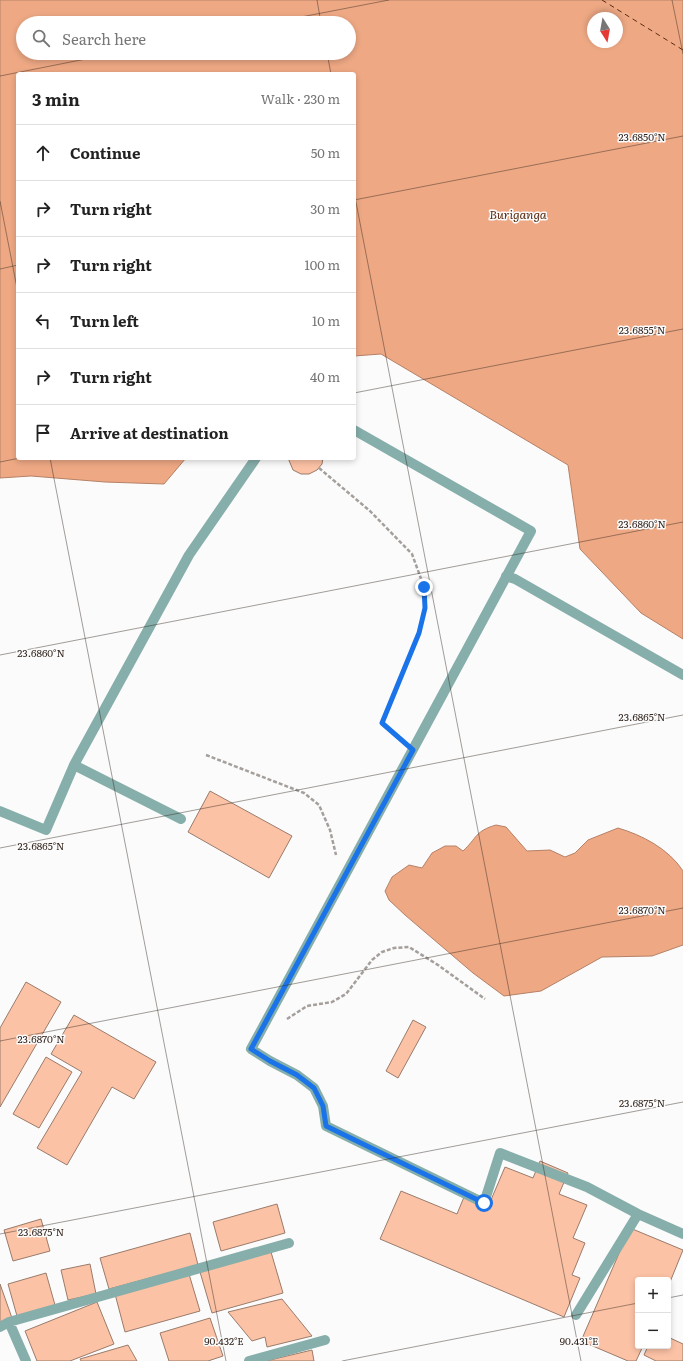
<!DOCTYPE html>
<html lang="en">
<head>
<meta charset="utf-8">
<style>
	:root { --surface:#fff; --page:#f2f2f2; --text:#222; --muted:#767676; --line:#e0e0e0 }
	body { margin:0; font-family:Literata,serif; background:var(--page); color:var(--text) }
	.controls { position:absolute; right:12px; bottom:12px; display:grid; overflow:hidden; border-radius:4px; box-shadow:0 2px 6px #0003 }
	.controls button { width:36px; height:36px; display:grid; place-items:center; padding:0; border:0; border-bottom:1px solid var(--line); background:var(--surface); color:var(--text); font:20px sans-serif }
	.compass { position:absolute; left:587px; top:12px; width:36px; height:36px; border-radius:50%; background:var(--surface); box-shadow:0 2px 6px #0003; rotate:169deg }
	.stop { position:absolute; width:12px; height:12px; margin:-9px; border:3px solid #1a73e8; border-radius:50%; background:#fff }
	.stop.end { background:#1a73e8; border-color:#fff; box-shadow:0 1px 4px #0008 }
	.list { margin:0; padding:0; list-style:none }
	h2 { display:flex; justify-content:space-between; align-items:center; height:52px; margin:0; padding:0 16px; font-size:17px }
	h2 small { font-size:13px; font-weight:400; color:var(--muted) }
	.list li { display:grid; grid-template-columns:26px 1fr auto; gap:12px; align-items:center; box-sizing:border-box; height:56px; padding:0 16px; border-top:1px solid var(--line) }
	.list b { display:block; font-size:15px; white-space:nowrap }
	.list em { font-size:13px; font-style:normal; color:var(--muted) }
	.icon { flex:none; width:22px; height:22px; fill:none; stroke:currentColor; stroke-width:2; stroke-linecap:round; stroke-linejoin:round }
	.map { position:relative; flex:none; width:683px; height:1361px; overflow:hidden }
	.search { position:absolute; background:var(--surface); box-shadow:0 2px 6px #0003; left:16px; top:16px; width:340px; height:44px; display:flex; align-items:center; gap:10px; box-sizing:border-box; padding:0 14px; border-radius:22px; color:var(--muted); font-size:15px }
	.panel { position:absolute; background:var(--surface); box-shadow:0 2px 6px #0003; left:16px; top:72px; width:340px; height:388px; border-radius:4px }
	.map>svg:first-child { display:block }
</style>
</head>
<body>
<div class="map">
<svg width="683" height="1361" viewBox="0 0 683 1361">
	<rect width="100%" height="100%" fill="#fbfbfb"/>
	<path fill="#eea884" stroke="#b68166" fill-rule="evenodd" d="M0 0H683V639L641 613 580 549 568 465 381 354 354 356V74H18V458H186L164 484 105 482 31 476 0 478ZM593 18H617V42H593ZM23 23H349V53H23Z
		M496 825 506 827 527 851 550 850 565 857 575 853 588 840 618 828C642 835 669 849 683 871V945L652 956 602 957 541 991 504 996 473 973 405 915 389 900 385 891 392 877 409 865 422 868 432 853 445 846H456L463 851C477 838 475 831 496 825Z"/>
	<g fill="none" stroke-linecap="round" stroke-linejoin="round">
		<path stroke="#5a2d13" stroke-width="1" stroke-dasharray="5 4" stroke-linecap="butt" d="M602 0 683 50"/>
	</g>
	<path fill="#fcc2a5" stroke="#9a7b6b" d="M288 458H323L322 464 317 470 309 474H301L293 470Z
		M210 791 292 836 269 878 188 832Z
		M26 982 61 1002 0 1107V1028Z
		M74 1015 156 1062 134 1099 112 1087 67 1165 37 1148 82 1072 51 1054Z
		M413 1020 426 1027 398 1078 386 1071Z
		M46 1057 72 1072 39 1128 13 1114Z
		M540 1161 568 1173 559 1194 587 1205 573 1238 585 1243 572 1275 580 1278 564 1317 380 1239 401 1191 457 1214 464 1197 488 1207 505 1167 533 1178Z
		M277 1204 285 1233 221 1251 213 1222Z
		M41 1219 50 1251 13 1261 4 1230Z
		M630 1228 683 1250 668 1287V1280H638V1346H643L636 1361H628L581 1341Z
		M190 1233 198 1265 109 1289 100 1258Z
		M271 1252 283 1293 212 1313 200 1272Z
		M90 1264 96 1294 68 1300 61 1270Z
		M46 1273 55 1305 17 1316 8 1284Z
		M189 1274 200 1311 125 1332 115 1294Z
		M0 1284 12 1318 0 1322Z
		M282 1299 312 1336 267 1347 265 1337 252 1341 228 1312Z
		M97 1302 114 1344 70 1361H37L25 1331Z
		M210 1318 223 1356 208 1361H169L160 1333Z
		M668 1337 683 1344V1361H656L644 1355 648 1346H668Z
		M128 1345 137 1361H81L80 1359Z
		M312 1350 314 1361H266Z"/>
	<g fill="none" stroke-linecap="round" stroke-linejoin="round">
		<path stroke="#a59f9c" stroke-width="2.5" stroke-dasharray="4 2" stroke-linecap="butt" d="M319 468 370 511 412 554 424 587 425 608 419 633 382 723 400 738
			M206 755 304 793 319 805 330 830 336 855
			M287 1019 307 1006 332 1002 346 994 372 960 382 952 394 948 409 947 438 965 485 999"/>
		<path stroke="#86aeaa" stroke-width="10" d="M354 430 531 531 251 1049 270 1061 297 1075 314 1088 323 1106 326 1126 484 1203 500 1153 587 1187 638 1214 683 1234
			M506 576 515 579 683 675
			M74 765 181 819
			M0 811 46 830 74 765 189 555 256 458
			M576 1315 638 1214
			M9 1322 289 1243
			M0 1327 9 1322 26 1361
			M249 1361 325 1340"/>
	</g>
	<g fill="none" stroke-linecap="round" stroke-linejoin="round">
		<path stroke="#1a73e8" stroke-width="5" d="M424 587 425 608 419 633 382 723 413 750 251 1049 270 1061 297 1075 314 1088 323 1106 326 1126 484 1203"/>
	</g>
	<path fill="none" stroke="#342720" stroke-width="1" stroke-opacity="0.45" d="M317 0 321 23M672 0 683 54M270 23 389 0M327 53 331 74M0 76 116 53M354 192 581 1361M354 200 683 136M0 201 18 293M0 269 18 265M354 393 683 329M50 458 226 1361M0 462 20 458M0 655 683 522M0 848 683 715M0 1041 683 908M0 1234 683 1102M668 1298 683 1295M342 1361 638 1303"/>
	<g text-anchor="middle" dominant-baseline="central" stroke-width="3" stroke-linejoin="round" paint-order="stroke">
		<g font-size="12" font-style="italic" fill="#5a2d13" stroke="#fbfbfb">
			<text x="518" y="214">Buriganga</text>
		</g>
	</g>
	<g font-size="10" text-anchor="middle" fill="#342720" stroke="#fbfbfb" stroke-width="3" stroke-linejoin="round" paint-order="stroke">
		<text x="642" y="141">23.6850°N</text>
		<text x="642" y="334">23.6855°N</text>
		<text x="642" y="528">23.6860°N</text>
		<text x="41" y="657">23.6860°N</text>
		<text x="642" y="721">23.6865°N</text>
		<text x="41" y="850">23.6865°N</text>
		<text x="642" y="914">23.6870°N</text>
		<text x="41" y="1043">23.6870°N</text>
		<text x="642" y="1107">23.6875°N</text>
		<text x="41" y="1236">23.6875°N</text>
		<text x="224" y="1345">90.432°E</text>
		<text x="579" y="1345">90.431°E</text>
	</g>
</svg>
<div class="controls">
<button>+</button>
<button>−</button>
</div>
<svg class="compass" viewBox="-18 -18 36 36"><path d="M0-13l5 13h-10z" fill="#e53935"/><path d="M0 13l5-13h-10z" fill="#767676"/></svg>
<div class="stop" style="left:484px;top:1203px"></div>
<div class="stop end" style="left:424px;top:587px"></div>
<div class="search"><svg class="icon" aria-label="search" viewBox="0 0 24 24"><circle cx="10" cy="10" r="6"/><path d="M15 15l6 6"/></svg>Search here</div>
<section class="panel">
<h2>3 min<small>Walk · 230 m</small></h2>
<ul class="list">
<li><svg class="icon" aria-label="ahead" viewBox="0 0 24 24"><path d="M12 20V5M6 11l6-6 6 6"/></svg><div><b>Continue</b></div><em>50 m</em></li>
<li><svg class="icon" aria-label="right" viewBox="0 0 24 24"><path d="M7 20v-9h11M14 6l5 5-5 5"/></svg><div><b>Turn right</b></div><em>30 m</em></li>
<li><svg class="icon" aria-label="right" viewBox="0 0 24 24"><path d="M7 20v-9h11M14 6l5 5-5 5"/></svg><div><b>Turn right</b></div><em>100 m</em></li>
<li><svg class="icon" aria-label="left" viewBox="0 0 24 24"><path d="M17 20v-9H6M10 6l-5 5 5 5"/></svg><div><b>Turn left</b></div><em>10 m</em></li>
<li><svg class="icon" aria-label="right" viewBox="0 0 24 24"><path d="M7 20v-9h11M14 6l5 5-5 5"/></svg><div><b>Turn right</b></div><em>40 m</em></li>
<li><svg class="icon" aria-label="arrive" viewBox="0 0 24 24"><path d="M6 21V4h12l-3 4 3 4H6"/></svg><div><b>Arrive at destination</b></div></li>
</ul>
</section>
</div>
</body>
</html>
